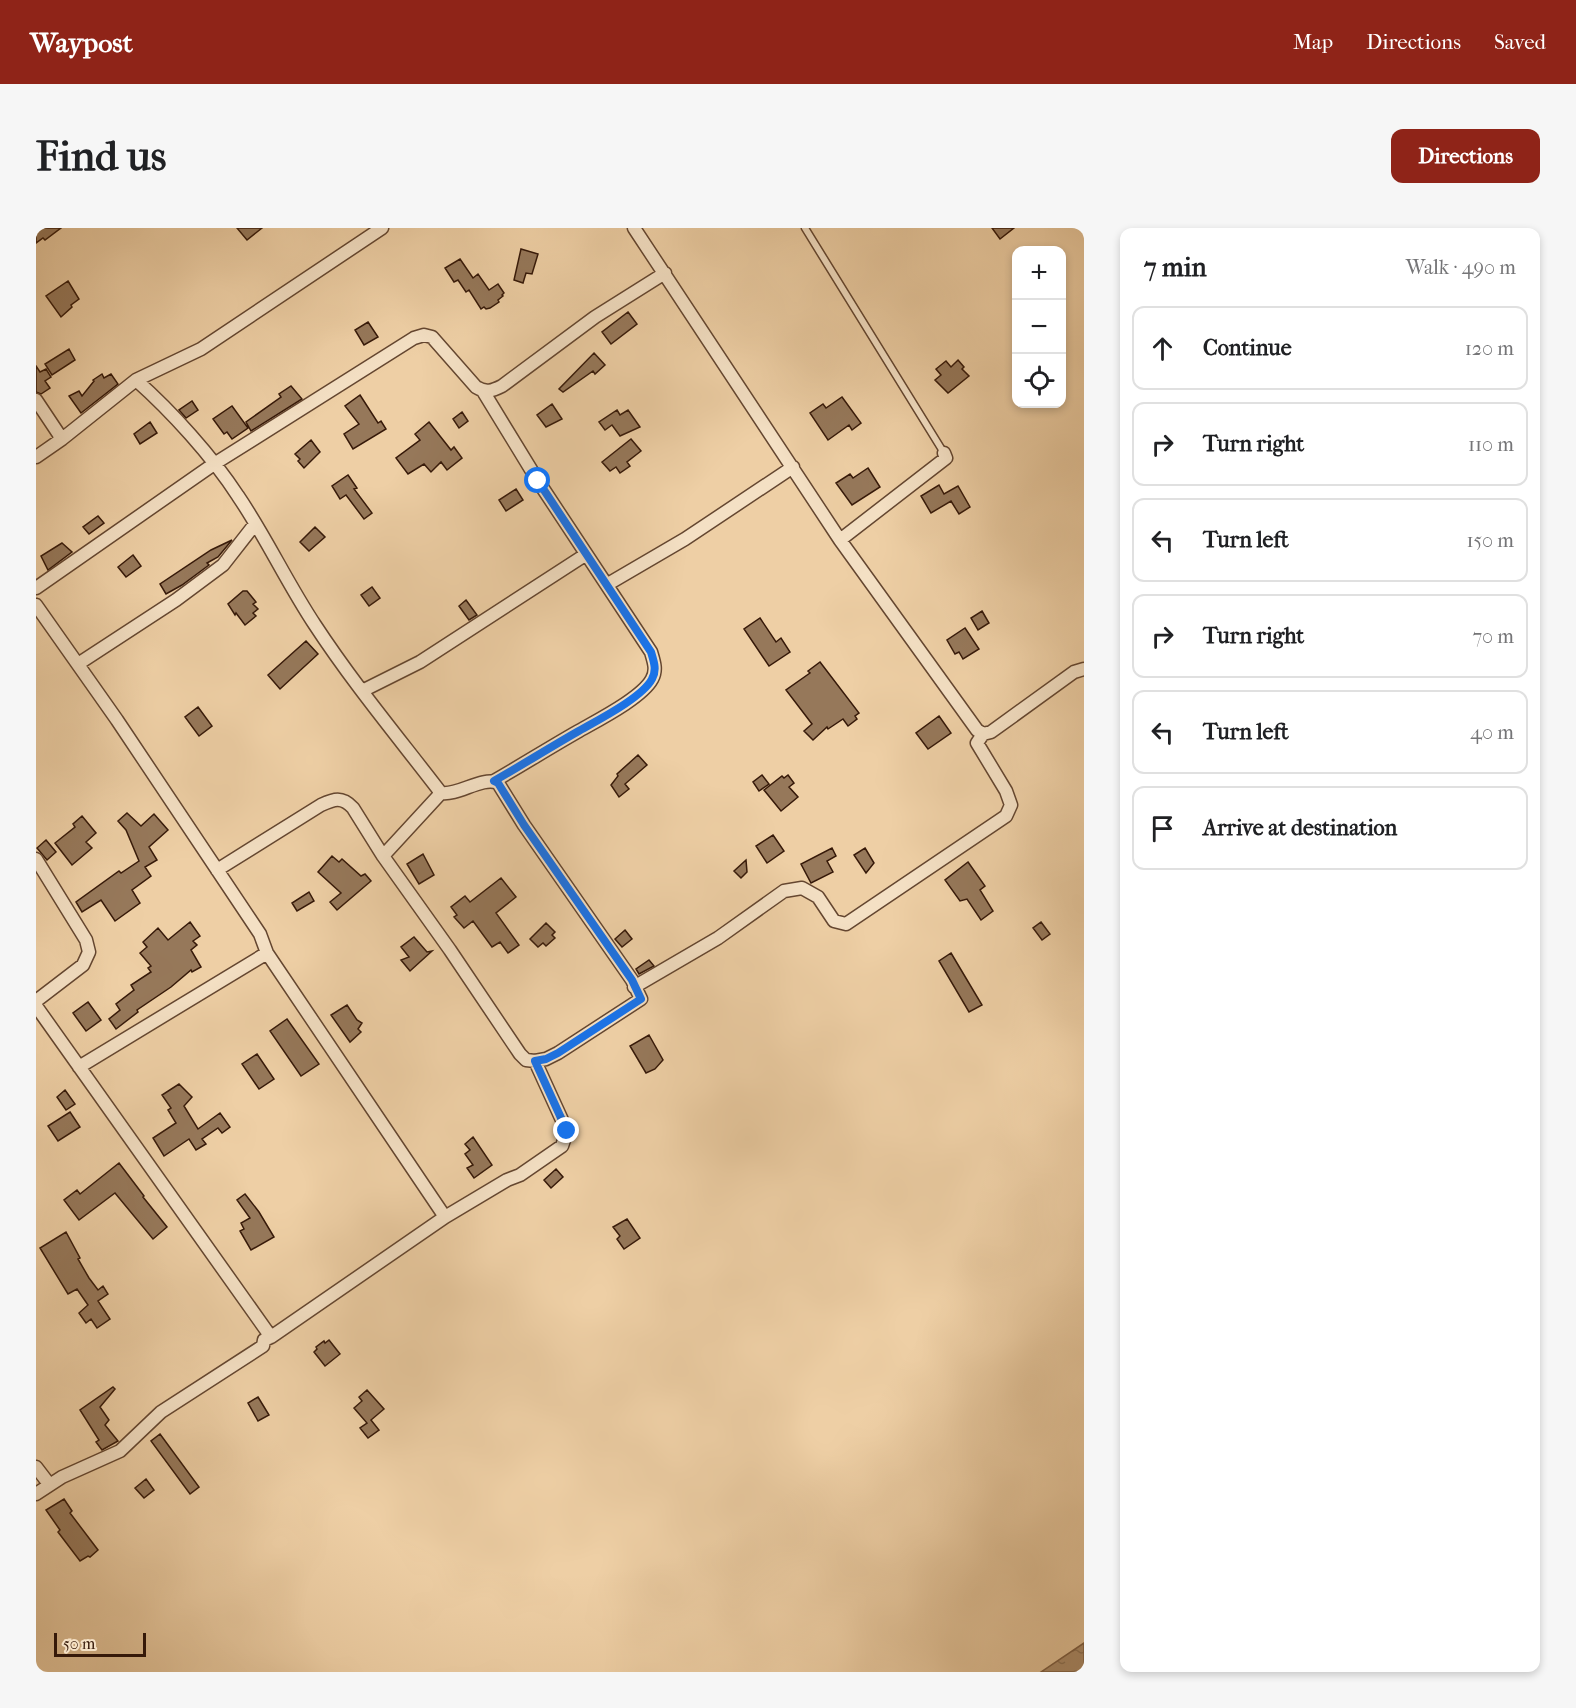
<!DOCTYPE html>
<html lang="en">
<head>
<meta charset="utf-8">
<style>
	:root { --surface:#fff; --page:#f6f6f6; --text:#202124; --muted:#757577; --line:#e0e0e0; --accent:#8f2418 }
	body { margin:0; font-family:"IM FELL French Canon",serif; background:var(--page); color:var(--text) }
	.controls { position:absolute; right:18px; top:18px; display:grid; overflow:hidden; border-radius:12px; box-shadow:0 3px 9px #0003 }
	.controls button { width:54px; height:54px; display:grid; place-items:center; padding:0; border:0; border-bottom:2px solid var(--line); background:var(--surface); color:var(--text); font:30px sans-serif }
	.scale { position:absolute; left:18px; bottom:15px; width:92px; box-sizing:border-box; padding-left:6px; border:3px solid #361909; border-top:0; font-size:16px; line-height:21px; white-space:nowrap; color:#361909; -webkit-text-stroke:4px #f4e0c4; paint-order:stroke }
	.stop { position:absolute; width:18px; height:18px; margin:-14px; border:4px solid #1a73e8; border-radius:50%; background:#fff }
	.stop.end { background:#1a73e8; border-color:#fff; box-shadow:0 2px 6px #0008 }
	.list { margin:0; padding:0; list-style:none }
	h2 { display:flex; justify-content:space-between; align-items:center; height:78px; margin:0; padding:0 24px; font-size:26px }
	h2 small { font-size:20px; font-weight:400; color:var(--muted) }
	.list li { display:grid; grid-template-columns:39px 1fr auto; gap:18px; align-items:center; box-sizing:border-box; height:84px; margin:0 12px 12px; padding:0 12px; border:2px solid var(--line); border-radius:12px }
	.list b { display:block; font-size:22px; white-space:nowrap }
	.list em { font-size:20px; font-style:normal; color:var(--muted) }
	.icon { flex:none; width:33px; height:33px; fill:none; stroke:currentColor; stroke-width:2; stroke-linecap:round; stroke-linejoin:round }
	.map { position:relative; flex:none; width:1048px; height:1444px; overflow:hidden; border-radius:12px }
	header { display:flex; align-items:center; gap:36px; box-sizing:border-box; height:84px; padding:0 30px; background:var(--accent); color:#fff }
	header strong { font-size:28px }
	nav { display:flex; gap:33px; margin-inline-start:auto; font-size:21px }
	.intro { display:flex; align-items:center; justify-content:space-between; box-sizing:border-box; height:144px; padding:0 36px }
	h1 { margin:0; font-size:42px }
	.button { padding:15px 27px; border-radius:12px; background:var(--accent); color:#fff; font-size:21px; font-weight:700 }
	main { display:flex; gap:36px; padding:0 36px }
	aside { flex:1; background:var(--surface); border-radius:12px; box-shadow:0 3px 9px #0003 }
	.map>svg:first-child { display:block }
</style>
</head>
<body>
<header>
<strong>Waypost</strong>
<nav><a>Map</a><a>Directions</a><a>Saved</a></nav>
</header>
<div class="intro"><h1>Find us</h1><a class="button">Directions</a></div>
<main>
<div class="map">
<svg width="1048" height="1444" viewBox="0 0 1048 1444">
	<defs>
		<pattern id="water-ripples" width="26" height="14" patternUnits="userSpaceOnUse" patternTransform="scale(1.5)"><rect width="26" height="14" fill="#af9170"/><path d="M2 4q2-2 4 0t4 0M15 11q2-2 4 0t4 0" fill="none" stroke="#8f765a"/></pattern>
	</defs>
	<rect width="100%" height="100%" fill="#eecfa5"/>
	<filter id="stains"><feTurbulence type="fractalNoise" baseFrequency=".00333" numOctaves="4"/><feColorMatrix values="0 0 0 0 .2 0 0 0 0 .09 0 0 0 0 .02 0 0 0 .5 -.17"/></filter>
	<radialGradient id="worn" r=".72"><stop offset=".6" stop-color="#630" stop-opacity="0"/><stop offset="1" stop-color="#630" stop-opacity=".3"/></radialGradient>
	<path fill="url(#water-ripples)" stroke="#7f6147" stroke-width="1.5" d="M1048 1415V1444H1005Z"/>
	<path fill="#96785a" stroke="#361909" stroke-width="1.5" d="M0 0H25L9 12 7 10 0 15Z
		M201 0H226L211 12Z
		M956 0H978L964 11Z
		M485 21 502 26 496 46 490 45 487 55 478 52Z
		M424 31 437 50 442 46 453 62 462 56 468 65 466 67 467 68 462 72 463 74 454 80 450 81 448 79 445 81 433 62 430 64 422 52 418 54 409 40Z
		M32 53 43 71 35 77 36 79 25 89 10 68Z
		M592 84 601 96 575 116 566 104Z
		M332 94 342 109 328 117 319 102Z
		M33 121 39 132 16 147 9 136Z
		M558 125 569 137 559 146 557 143 527 164 523 161Z
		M922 132 928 139 926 141 933 148 912 165 899 152 905 147 900 141 910 133 915 139Z
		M0 138 4 144 10 141 15 149 9 153 14 160 5 166 0 164Z
		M66 146 68 150 75 146 82 156 45 185 33 168 43 163 46 168 58 153 57 152Z
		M255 158 266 171 215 203 210 194 245 169 243 166Z
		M324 167 342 195 345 193 350 201 317 221 308 206 323 196 309 178Z
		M806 169 825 195 816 202 813 197 792 212 774 185 787 176 790 180Z
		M156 173 162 182 150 190 143 182Z
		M516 176 526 191 510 199 501 187Z
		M196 178 212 200 196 211 191 204 188 206 177 191Z
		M581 182 584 187 592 182 604 199 584 208 576 197 569 202 563 194Z
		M426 184 432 193 423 200 417 191Z
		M114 194 121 205 104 216 98 206Z
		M393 194 415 222 418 219 426 230 411 242 405 234 395 244 388 236 372 246 360 230 384 212 379 206Z
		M595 211 605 223 591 234 594 238 584 245 580 239 574 243 566 234Z
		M275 212 284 224 268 240 262 233 264 231 259 226Z
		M832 240 844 259 816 277 800 255 814 246 817 250Z
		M312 247 321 260 318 261 336 285 328 291 310 267 304 271 296 258Z
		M903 257 908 266 922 258 934 279 923 286 915 273 895 285 885 268Z
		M480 261 487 272 470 283 463 272Z
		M62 288 68 295 53 306 47 299Z
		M279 299 289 309 273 323 264 314Z
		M196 312 182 329 171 335 173 337 146 357 130 366 124 356 175 322Z
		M26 315 36 324 12 342 5 328Z
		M97 327 105 338 90 349 82 339Z
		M336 359 344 370 333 378 325 367Z
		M207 363H211L220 374 217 376 222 381 217 385 220 388 209 397 200 385 199 387 192 376Z
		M430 372 441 387 433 392 423 378Z
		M946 383 953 395 942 402 935 390Z
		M724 390 740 414 745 410 754 424 733 438 708 401Z
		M929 400 943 421 927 431 923 424 919 426 911 412Z
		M270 413 282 426 244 461 232 447Z
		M784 434 823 485 819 488 821 491 812 498 807 491 792 501 791 499 777 512 768 503 776 496 750 462 774 445 772 443Z
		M162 479 176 498 163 508 149 489Z
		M903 488 915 505 892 521 880 505Z
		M602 527 611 537 589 556 593 561 583 569 575 557 582 548 581 546Z
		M726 547 733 556 723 563 717 554Z
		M752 547 758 555 753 559 762 569 745 583 728 562 746 548 748 550Z
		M91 585 105 598 118 586 132 602 113 619 121 632 109 639 115 648 96 662 104 675 79 693 65 672 46 684 40 674 83 643 85 645 103 633 90 602 82 593Z
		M46 588 60 605 50 614 56 620 36 637 19 615 39 599 37 596Z
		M737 607 748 623 731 635 720 618Z
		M10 612 20 624 11 632 1 620Z
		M796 620 800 628 791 633 797 644 775 655 765 636Z
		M829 620 838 635 830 645 818 627Z
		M387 626 398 647 383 656 371 636Z
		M296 628 303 634 306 631 325 648 329 646 335 653 301 682 294 674 305 665 282 644Z
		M710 632 711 644 705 650 698 643Z
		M932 634 949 658 944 662 957 683 945 692 931 671 924 673 909 652Z
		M465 650 480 669 460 685 483 717 472 725 464 714 456 719 437 693 428 700 418 689 421 687 415 679 429 668 434 674Z
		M273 664 278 673 261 683 256 675Z
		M154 694 164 708 157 713 161 717 155 722 165 739 156 744 155 742 135 759 101 782 102 784 80 801 73 791 84 782 80 776 98 762 95 757 115 744 112 740 115 738 104 725 111 719 107 714 122 700 132 712Z
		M1005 694 1014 706 1006 712 997 700Z
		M510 695 519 704 516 707 519 710 510 718 507 715 502 719 494 711Z
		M589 702 596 711 586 719 579 711Z
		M378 709 391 724 396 723 374 743 365 732 373 729 365 719Z
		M915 725 946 777 933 784 903 733Z
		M613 732 618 738 603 746 600 741Z
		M52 774 65 792 50 803 37 785Z
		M311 777 321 792 326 795 322 801 325 804 314 814 295 787Z
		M251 791 283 836 265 848 234 803Z
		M613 807 627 832 619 841 610 845 594 818Z
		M221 826 238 851 223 861 206 836Z
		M143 856 156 869 148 878 162 901 184 885 194 899 186 905 182 900 166 911 170 916 160 922 153 911 128 928 117 910 140 895 132 882 135 880 126 867Z
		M29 862 39 876 30 882 21 869Z
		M34 884 44 899 22 913 12 898Z
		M437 909 456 937 438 950 431 940 437 937 429 926 434 922 429 916Z
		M83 935 108 968 107 969 131 999 117 1011 79 965 43 992 28 972 41 962 44 966Z
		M520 941 527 949 515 960 508 952Z
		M209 966 223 984 238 1009 215 1022 204 1003 208 1001 205 995 214 990 201 972Z
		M591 991 604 1010 588 1021 581 1011 584 1008 577 999Z
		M30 1004 44 1030 42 1031 53 1050 62 1062 67 1058 72 1066 62 1073 74 1091 61 1100 55 1091 50 1095 43 1085 52 1077 41 1061 32 1066 4 1020Z
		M293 1112 304 1126 289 1138 278 1124 281 1121 280 1119 288 1113 289 1115Z
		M77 1159 79 1161 64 1179 73 1192 69 1197 82 1213 66 1222 60 1214 63 1212 44 1182Z
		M331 1162 348 1181 335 1192 343 1202 332 1210 324 1200 331 1195 318 1180 326 1173 323 1169Z
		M222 1169 233 1187 222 1193 212 1175Z
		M124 1206 163 1259 154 1266 115 1213Z
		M110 1251 118 1262 108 1270 99 1260Z
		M28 1271 36 1283 34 1285 62 1322 54 1329 52 1328 44 1333 22 1304 24 1302 10 1282Z"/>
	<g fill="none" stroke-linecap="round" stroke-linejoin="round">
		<defs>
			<path id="lane" d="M769 0 908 225"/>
			<path id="street" d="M598 0 804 312 941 502 947 506
				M100 152C135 183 176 228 202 268 230 309 251 355 279 397 317 455 362 509 405 565 422 568 446 548 462 555L488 597 596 752 605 771 522 825 510 831 499 833 490 832 484 826 414 722 347 628 317 580C306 568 298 571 285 577L181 642
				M447 163 502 253 615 424C618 434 621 442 616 451 606 470 560 493 541 504 513 520 486 537 458 553
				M0 172 26 211
				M0 229 26 211 100 152 165 121 346 0
				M804 312 910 230 908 225
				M572 356 649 311 757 239
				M0 360 178 236 378 110 388 107 396 109 440 159C450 165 456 163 466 158L559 89 629 45
				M0 377 81 492 224 706 231 725 43 839
				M42 436 140 372 187 337 219 296
				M326 463 384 434 549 327
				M347 628 405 565
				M0 631 50 712 53 724 47 737 0 773
				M231 725 409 989 235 1109
				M598 759 682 710 748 663 766 660 782 669 798 693 810 696 970 588 975 577 970 563 941 515 947 506 955 504 1038 444 1048 441
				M0 778 235 1109 228 1112 227 1118 125 1184 84 1223 26 1249 0 1266
				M409 989 471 952 484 947 526 918 531 903 499 833
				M0 1239 13 1256"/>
		</defs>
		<use href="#lane" stroke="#644630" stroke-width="9"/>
		<use href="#street" stroke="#644630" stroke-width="15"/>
		<use href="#lane" stroke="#f4e0c4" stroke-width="6"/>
		<use href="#street" stroke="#f4e0c4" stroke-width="12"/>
	</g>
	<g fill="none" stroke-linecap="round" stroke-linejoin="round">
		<path stroke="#1a73e8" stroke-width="8" d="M502 253 615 424C618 434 621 442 616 451 606 470 560 493 541 504 513 520 486 537 458 553L462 555 488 597 596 752 605 771 522 825 510 831 499 833 531 903"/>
	</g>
	<rect width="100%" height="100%" filter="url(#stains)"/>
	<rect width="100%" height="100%" fill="url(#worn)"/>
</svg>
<div class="controls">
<button>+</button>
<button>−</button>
<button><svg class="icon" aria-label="locate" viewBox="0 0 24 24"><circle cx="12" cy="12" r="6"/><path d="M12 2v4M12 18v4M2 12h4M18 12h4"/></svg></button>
</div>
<div class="scale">50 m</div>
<div class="stop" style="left:502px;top:253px"></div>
<div class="stop end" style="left:531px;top:903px"></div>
</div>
<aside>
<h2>7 min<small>Walk · 490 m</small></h2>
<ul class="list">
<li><svg class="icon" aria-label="ahead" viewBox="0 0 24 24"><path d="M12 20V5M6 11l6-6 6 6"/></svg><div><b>Continue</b></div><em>120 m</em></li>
<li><svg class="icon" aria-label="right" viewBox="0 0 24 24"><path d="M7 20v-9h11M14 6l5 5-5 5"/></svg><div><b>Turn right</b></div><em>110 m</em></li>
<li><svg class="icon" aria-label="left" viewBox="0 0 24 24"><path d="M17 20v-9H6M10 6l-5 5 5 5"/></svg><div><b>Turn left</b></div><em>150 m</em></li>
<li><svg class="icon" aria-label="right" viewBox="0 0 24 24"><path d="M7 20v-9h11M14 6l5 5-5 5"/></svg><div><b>Turn right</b></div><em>70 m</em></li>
<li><svg class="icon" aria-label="left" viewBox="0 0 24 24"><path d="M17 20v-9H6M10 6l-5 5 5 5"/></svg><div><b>Turn left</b></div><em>40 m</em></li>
<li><svg class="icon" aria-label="arrive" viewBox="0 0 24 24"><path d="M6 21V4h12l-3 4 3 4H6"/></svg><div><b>Arrive at destination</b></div></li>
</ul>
</aside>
</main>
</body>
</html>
